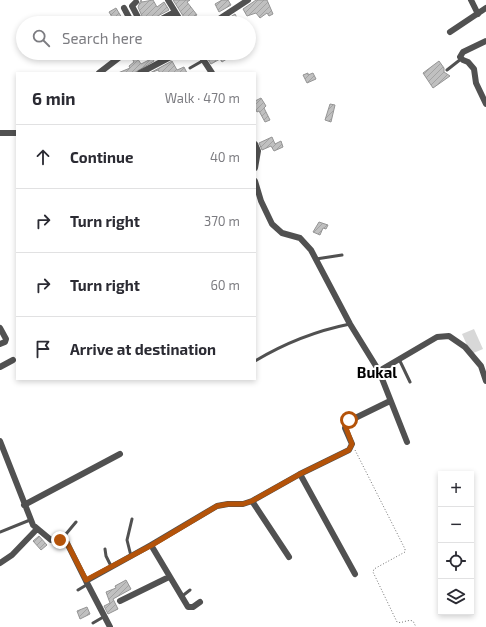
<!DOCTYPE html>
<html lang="en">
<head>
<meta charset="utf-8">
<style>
	:root { --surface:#fff; --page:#f2f2f3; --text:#2b2b33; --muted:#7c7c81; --line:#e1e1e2 }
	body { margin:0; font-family:"Exo 2",sans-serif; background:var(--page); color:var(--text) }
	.controls { position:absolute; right:12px; bottom:12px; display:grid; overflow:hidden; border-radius:0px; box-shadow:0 2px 6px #0003 }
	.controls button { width:36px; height:36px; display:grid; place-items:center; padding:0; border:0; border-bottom:1px solid var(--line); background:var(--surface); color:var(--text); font:20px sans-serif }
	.stop { position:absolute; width:12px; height:12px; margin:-9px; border:3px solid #b45309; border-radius:50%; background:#fff }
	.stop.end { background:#b45309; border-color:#fff; box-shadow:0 1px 4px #0008 }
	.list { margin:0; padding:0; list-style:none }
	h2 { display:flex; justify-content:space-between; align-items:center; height:52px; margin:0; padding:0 16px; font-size:17px }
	h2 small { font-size:13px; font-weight:400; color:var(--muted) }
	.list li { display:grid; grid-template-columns:26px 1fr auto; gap:12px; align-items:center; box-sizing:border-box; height:64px; padding:0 16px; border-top:1px solid var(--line) }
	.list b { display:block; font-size:15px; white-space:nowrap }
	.list em { font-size:13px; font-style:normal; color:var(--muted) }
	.icon { flex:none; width:22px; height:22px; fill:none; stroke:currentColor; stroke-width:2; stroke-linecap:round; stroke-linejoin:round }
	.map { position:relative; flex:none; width:486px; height:627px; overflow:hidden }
	.search { position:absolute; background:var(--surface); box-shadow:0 2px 6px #0003; left:16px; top:16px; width:240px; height:44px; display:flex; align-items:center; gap:10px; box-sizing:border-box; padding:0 14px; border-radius:22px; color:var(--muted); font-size:15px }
	.panel { position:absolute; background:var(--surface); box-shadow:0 2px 6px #0003; left:16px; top:72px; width:240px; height:308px; border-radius:0px }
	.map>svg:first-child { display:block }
</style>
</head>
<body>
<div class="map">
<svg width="486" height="627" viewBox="0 0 486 627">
	<defs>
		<pattern id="building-hatch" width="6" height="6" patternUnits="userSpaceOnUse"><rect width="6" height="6" fill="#c0c0c0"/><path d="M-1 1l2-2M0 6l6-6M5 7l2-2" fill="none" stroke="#a3a3a3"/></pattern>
	</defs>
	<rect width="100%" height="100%" fill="#fff"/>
	<path fill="#d8d8d8" d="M474 329 483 349 471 354 462 334Z"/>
	<path fill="url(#building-hatch)" stroke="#959595" d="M141 0 142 2 153 0 157 7 164 2 169 10 152 19 150 23H145L138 7Z
		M173 0H190L187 2 197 15 190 18V20L187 22Z
		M222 0H228L231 5 219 12 215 4Z
		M256 0H267L273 14 269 16 267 13 260 18 256 13 247 16 243 9Z
		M116 8 122 18 115 22 109 12Z
		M235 14 240 23H221L232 16Z
		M129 53H134L141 64 149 60 146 53H149L154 61 134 73H118L130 68 129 66 134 62Z
		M208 53H236L222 62 220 59 211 64 205 55Z
		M172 61 177 70 184 67 187 73H160L158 70 150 73Z
		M439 61 444 68V72L450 76 433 88 423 73Z
		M308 73V75L313 73 316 79 307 83 303 75Z
		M261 98 266 106 264 108 270 120 265 122 259 111 257 112 255 108V101Z
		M330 104 335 105 331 122 325 120Z
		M272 137 275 144 281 141 283 147 274 151 271 146 262 150 259 143Z
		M319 222 328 225 326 229 323 228 320 235 313 232Z
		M39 536 47 545 41 550 33 541Z
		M126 580 131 589 113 599 118 609 108 614 104 606 110 603 106 592 116 588 115 586Z
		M87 607 90 614 80 619 77 611Z"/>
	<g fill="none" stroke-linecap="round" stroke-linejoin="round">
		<path stroke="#737373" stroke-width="1" stroke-dasharray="1 2" stroke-linecap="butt" d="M355 450 405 549V552L374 569 373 572 397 622C402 624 407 619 413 621L416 627"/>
		<path stroke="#515151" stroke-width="3" d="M118 23 129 17
			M190 68 204 60
			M447 70 461 59
			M316 259 342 255
			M399 359 410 382
			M255 361C285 343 315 331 350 324
			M0 532 30 520
			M61 540 76 522
			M105 549 106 556 111 566
			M131 556 127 540 132 519
			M78 590 88 584
			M181 597 190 590
			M93 623 105 616"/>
		<path stroke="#515151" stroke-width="6" d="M168 0 182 23
			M471 0 478 14
			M136 2 132 6 141 23
			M124 8 132 23
			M154 23 175 12
			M213 23 248 0
			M450 32 486 8
			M486 41 463 52 460 57 463 60 468 62 474 69 476 83 486 104
			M199 53 212 73
			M99 73 125 53
			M140 73 178 53
			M0 133H17
			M255 144 258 151 255 168
			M255 181 261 201 272 224 282 233 300 238 311 250 350 324 379 371 407 442
			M0 328 6 339 5 342 0 344
			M0 367 13 360
			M379 371 437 337 449 336 465 347 481 366 486 381
			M0 441 33 525 51 540 66 541 86 581
			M300 474 355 574
			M252 501 289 557
			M24 505 120 454
			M151 545 188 607H193L200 602
			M0 563 12 555 37 529
			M120 601 169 577
			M110 627 86 581 151 545 217 506 228 504H243L252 501 300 474 349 450 352 444 345 428 347 422 390 401"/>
	</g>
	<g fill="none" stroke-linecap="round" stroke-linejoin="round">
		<path stroke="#b45309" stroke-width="5" d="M60 540 67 543 86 580 152 545 217 506 228 504H243L252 501 300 474 349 450 352 444 345 425 349 420"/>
	</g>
	<g text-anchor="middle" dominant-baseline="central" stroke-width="4" stroke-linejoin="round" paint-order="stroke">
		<g font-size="15" font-weight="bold" fill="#000" stroke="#fff">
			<text x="377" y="372">Bukal</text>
		</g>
	</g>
</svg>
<div class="controls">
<button>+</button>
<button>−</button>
<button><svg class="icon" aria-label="locate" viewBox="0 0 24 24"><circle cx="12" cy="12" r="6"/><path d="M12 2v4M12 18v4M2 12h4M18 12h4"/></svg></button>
<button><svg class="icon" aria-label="layers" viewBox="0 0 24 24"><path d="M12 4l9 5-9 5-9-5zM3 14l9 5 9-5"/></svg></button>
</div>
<div class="stop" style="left:349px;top:420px"></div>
<div class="stop end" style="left:60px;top:540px"></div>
<div class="search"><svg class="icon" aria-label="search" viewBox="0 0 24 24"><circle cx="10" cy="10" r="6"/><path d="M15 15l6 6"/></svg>Search here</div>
<section class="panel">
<h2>6 min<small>Walk · 470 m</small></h2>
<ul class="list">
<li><svg class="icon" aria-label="ahead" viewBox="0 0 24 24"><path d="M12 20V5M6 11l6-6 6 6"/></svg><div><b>Continue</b></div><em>40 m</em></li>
<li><svg class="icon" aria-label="right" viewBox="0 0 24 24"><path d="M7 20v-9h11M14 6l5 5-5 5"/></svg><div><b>Turn right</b></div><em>370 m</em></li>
<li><svg class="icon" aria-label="right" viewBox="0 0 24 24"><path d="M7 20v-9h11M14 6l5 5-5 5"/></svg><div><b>Turn right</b></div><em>60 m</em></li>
<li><svg class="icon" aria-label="arrive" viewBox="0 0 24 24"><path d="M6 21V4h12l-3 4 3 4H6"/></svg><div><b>Arrive at destination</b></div></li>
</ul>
</section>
</div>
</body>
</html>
